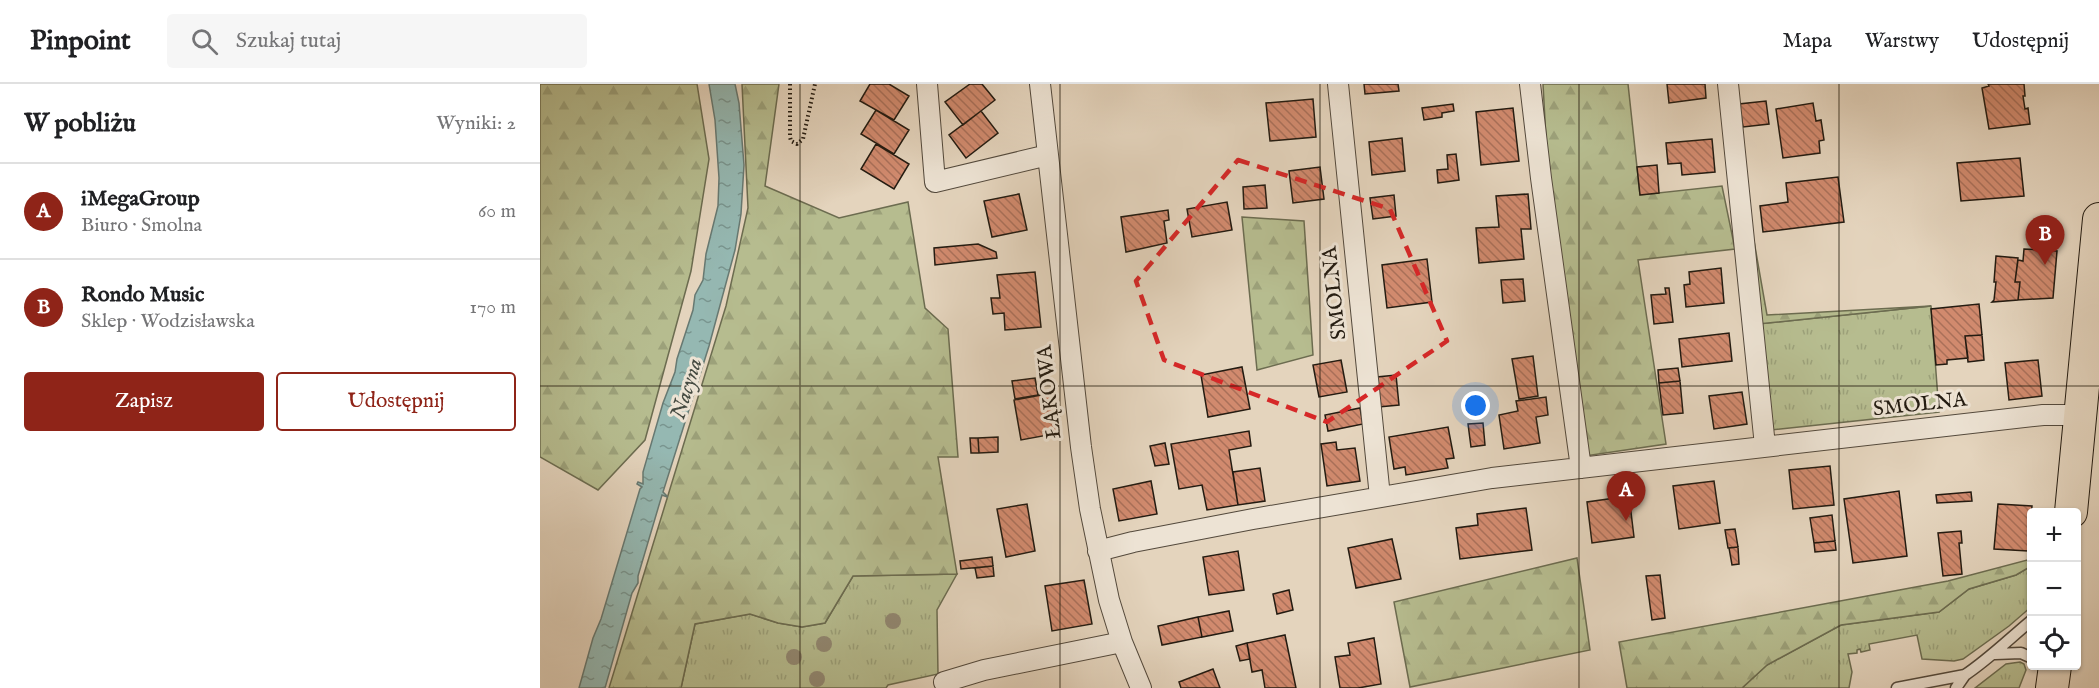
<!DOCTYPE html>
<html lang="pl">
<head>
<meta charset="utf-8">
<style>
	:root { --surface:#fff; --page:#f6f6f6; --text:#202124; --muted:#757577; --line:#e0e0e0; --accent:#8f2418 }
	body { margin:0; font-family:"IM FELL English",serif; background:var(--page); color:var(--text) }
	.controls { position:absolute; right:18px; bottom:18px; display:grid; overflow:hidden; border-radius:6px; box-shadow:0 2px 4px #0004 }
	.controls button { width:54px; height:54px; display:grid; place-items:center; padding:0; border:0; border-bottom:2px solid var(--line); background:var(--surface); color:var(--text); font:30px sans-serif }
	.you { position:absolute; left:936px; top:322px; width:21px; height:21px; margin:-15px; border:4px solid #fff; border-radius:50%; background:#1a73e8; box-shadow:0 0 0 9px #1a73e833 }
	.badge { display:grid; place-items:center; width:39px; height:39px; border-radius:50%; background:var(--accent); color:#fff; font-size:20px; font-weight:700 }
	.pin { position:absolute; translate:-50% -50px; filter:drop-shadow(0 2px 3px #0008) }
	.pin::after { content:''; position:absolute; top:32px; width:21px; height:18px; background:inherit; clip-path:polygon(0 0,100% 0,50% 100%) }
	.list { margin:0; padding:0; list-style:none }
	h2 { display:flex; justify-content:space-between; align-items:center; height:78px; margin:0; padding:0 24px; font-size:26px }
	h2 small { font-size:20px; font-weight:400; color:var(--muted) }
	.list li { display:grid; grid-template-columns:39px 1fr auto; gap:18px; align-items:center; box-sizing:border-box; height:96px; padding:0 24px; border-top:2px solid var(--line) }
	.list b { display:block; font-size:22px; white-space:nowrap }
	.list p { margin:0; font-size:20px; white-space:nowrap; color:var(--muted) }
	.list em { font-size:20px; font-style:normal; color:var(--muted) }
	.actions { display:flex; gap:12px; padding:18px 24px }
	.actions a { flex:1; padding:14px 0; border:2px solid var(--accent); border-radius:6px; text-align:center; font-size:21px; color:var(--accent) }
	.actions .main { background:var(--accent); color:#fff }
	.icon { flex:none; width:33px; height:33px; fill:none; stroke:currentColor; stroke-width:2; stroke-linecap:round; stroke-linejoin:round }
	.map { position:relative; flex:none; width:1559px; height:604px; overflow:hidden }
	header { display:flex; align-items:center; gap:36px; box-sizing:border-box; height:84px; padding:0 30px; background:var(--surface); border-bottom:2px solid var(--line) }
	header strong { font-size:28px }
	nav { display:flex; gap:33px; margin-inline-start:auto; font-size:21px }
	.search { width:420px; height:54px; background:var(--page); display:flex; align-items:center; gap:15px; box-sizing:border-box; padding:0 21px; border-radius:6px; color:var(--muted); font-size:22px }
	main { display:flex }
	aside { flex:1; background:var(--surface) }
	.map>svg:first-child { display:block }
</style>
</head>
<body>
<header>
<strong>Pinpoint</strong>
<div class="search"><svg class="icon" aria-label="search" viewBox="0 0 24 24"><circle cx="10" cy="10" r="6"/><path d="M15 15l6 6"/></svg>Szukaj tutaj</div>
<nav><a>Mapa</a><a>Warstwy</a><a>Udostępnij</a></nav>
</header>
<main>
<aside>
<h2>W pobliżu<small>Wyniki: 2</small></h2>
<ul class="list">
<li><span class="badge">A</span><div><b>iMegaGroup</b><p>Biuro · Smolna</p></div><em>60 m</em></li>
<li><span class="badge">B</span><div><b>Rondo Music</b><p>Sklep · Wodzisławska</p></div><em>170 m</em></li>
</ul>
<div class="actions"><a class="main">Zapisz</a><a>Udostępnij</a></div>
</aside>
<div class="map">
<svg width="1559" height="604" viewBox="0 0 1559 604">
	<defs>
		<pattern id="grass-tufts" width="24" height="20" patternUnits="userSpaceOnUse" patternTransform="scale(1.5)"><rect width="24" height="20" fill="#b6bc8f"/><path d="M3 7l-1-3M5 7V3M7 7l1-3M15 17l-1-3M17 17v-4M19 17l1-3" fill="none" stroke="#9ca17a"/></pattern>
		<pattern id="forest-firs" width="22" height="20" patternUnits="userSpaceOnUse" patternTransform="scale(1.5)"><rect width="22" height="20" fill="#b6bc8f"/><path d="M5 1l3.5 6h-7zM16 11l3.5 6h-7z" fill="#9ca17a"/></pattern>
		<pattern id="water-ripples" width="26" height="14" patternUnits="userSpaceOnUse" patternTransform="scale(1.5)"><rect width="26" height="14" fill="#95b8b2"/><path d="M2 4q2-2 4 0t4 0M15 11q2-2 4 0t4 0" fill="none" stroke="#79958f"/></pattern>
		<pattern id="building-back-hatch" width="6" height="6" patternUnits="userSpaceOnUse" patternTransform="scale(1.5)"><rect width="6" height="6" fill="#d18a6e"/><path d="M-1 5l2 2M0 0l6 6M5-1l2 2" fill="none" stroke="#a97059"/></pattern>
	</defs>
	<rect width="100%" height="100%" fill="#e4d4bd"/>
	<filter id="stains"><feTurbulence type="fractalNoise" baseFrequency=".00333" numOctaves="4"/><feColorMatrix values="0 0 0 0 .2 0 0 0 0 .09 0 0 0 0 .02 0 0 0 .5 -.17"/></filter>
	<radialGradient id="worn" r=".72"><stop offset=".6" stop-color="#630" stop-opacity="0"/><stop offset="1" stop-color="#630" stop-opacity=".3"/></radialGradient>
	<path fill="url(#grass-tufts)" stroke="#6c6c50" stroke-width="1.5" d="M1391 222 1399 328 1231 346 1218 240Z
		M1491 482V523L1469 542 1423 575 1414 577 1382 575 1377 551 1329 560 1330 566 1321 568 1320 565 1317 566V569L1308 570 1312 588 1309 604H1202L1227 581 1301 541 1399 528 1429 505 1476 491Z
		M417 490 397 526 398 590 348 601 346 604H141L155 540 210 530 238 539 262 543 285 539 313 492Z
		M1480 578 1484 580 1486 586 1479 604H1435L1466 580Z"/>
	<path fill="url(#forest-firs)" stroke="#6c6c50" stroke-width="1.5" d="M0 0H157L169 75 151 187 105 356 58 406 0 373Z
		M202 0H239L225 102 299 134 368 118 385 224 408 245 418 373H398L417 490 313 492 285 539 262 543 238 539 210 530 155 540 141 604H69L186 222 208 124Z
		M1003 0H1088L1100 111 1182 102 1195 165 1098 176 1126 360 1045 372 1008 91Z
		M702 133 764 137 773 271 717 286Z
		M1214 157 1227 231 1391 222 1218 240Z
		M1037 474 1050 566 870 603 854 518Z
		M1491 475 1488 484 1476 491 1429 505 1399 528 1301 541 1227 581 1202 604H1087L1079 558 1408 497Z"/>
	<path fill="url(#water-ripples)" stroke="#677972" stroke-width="1.5" d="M169 0H195L199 19 204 81 201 130 195 166 169 262 123 408 127 412V413L122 411 98 492V499L92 509 65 604H39L53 554 61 535 100 405 102 403 97 400 98 398 103 400V388L123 319 135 288 137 275 153 226 155 211 163 196 166 170 178 122 179 94 175 36Z"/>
	<path fill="url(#building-back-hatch)" stroke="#231b11" stroke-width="1.5" d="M330 0H349L369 12 354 36 320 17Z
		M430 0H442L455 16 423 41 405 18Z
		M824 0H858L859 7 825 10Z
		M1127 0H1165L1166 14 1129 19Z
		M1448 0H1484L1485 12H1483L1485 25 1488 24 1490 40 1449 45 1442 4 1449 2Z
		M773 15 776 53 730 57 726 19Z
		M1226 17 1229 40 1203 43 1199 20Z
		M1273 19 1276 37 1281 36 1284 56 1279 57 1280 69 1243 74 1236 25Z
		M913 20 914 27 902 29V33L884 36 882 24Z
		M973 24 979 77 941 81 936 28Z
		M336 26 369 46 354 70 321 50Z
		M441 27 458 49 426 74 409 51Z
		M862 54 865 87 832 91 829 58Z
		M1172 55 1175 88 1142 91 1141 79 1128 80 1126 59Z
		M336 60 369 80 354 105 321 85Z
		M916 70 919 96 898 99 897 86 908 85 907 71Z
		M1480 74 1484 112 1421 117 1417 79Z
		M1117 81 1119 109 1100 111 1097 83Z
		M780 83 784 115 753 119 749 87Z
		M1298 93 1304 138 1223 148 1220 122 1248 118 1246 99Z
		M725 101 727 124 704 125 703 103Z
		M479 110 487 146 452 153 444 117Z
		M988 110 991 145H981L984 175 939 179 936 144 959 143 956 112Z
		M854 111 856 132 833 135 830 114Z
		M687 118 692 146 652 153 647 125Z
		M628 126 629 136 624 137 627 159 586 168 581 133Z
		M438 160 456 168 457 174 395 181 394 164Z
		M1484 165 1517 167 1513 214 1478 216 1480 198H1475L1478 176 1483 177Z
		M1456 172 1478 174 1475 198H1480L1478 216 1452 218 1454 216 1456 198H1454Z
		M887 175 892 218 847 224 842 181Z
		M1181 184 1184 219 1146 223 1144 201 1150 200 1149 188Z
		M495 188 501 243 465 246 464 229 453 230 451 214H460L457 191Z
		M983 195 985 217 963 219 961 196Z
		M1125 204H1129L1133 238 1114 240 1111 211 1126 210Z
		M1439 220 1442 251 1425 252 1428 274 1407 276V280L1396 281 1391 225Z
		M1189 249 1192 277 1142 283 1139 255Z
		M1442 251 1444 276 1428 278 1425 252Z
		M993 272 998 312 979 315 972 275Z
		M801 276 807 308 779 313 773 281Z
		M1498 276 1502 312 1469 316 1465 279Z
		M702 283 710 325 668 333 661 291Z
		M1138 284 1140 297 1119 299 1118 286Z
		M856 291 859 321 839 323 837 293Z
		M495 294 498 311 475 315 472 297Z
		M1140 297 1143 329 1123 331 1119 299Z
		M1202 308 1207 340 1174 345 1169 312Z
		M512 309 519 349 481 356 474 316Z
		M1006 313 1008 331 996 333 1000 359 964 365 959 331 978 327 976 317Z
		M820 324 823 340 788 347 785 331Z
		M943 339 945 361 931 363 928 340Z
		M908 343 914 374 906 375 908 384 866 391 865 383 854 385 849 353Z
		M709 347 711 362 689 366 698 421 667 426 662 401 639 405 631 360Z
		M458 353V368L439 369 438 354Z
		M430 354H438L439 369H431Z
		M796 358 797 366 815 364 820 397 787 402 781 360Z
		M625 359 629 380 615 382 610 362Z
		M1290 382 1294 421 1253 425 1249 386Z
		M720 384 725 417 698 421 693 388Z
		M611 397 617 430 579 437 573 405Z
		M1174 397 1180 439 1139 445 1133 402Z
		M1359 407 1367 472 1313 479 1304 415Z
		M1431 408 1432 417 1397 419 1396 411Z
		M1089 412 1094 453 1052 459 1047 418Z
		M487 420 495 467 466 473 457 425Z
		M1458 420 1492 422 1488 467 1454 465Z
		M986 424 992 466 920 475 916 444 938 441 937 430Z
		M1292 431 1295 457 1274 459 1270 434Z
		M1195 445 1198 463 1188 464 1185 446Z
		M1421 447 1422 459H1419L1422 490 1403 492 1398 449Z
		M852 455 861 495 816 504 808 464Z
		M1295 457 1296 466 1275 468 1274 459Z
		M1198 463 1199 480 1192 481 1189 464Z
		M698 467 704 506 669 511 663 473Z
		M452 473 453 482 421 485 420 477Z
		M453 482 454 492 437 494 435 484Z
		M1120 491 1125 534 1112 536 1106 492Z
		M544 496 552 540 512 547 505 502Z
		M749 506 753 526 737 530 733 510Z
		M689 527 693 547 662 553 658 533Z
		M658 533 662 553 622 561 618 542Z
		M745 551 756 604H725L722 586 712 588 707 559Z
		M834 554 841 600 818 604H800L795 573 810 571 808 559Z
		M707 559 710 575 700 577 696 562Z
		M673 585 680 604H641L639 598Z"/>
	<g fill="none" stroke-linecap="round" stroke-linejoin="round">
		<defs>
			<path id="lane" d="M1455 570 1481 569 1492 574
				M1425 591C1449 575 1469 555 1492 536
				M1357 604 1425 591 1416 604"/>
			<path id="street" d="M387 0 395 98 508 71
				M500 0 541 363 550 425 569 516 582 558 601 604
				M798 0 840 413
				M990 0 1001 94 1041 384
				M1188 0 1225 362
				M558 467 593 458 713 435 952 394 1503 331H1541
				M404 598 444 586 582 558"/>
			<path id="primary" d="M1531 428 1559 135
				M1512 604 1515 582"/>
		</defs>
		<use href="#lane" stroke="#53493c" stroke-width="13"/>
		<use href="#street" stroke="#53493c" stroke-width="22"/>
		<use href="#primary" stroke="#231b11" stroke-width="34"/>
		<path stroke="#231b11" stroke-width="4" stroke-dasharray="1.5 3" stroke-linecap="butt" d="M250 0V53L251 57 257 60 263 55 275 0"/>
		<use href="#lane" stroke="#ede3d4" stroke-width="10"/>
		<use href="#street" stroke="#ede3d4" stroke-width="20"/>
		<use href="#primary" stroke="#e4d4bd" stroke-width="32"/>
	</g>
	<g fill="#928973">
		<circle cx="353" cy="537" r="8"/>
		<circle cx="284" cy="560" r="8"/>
		<circle cx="254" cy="573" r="8"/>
		<circle cx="277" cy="595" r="8"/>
	</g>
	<path fill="none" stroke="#d62828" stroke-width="4.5" stroke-dasharray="12 8" stroke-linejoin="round" d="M698 76 850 125 907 257 787 338 624 276 596 197Z"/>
	<path fill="none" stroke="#231b11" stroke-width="1.5" stroke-opacity="0.55" d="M260 0V604M520 0V604M780 0V604M1039 0V604M1299 0V604M0 302H1559"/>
	<g text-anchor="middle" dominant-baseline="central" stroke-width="6" stroke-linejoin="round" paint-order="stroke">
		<g font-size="21" fill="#231b11" stroke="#ede3d4">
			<text transform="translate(795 209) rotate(-96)">SMOLNA</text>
			<text transform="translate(510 308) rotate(-96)">ŁĄKOWA</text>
			<text transform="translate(1380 321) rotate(-6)">SMOLNA</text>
		</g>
		<g font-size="22" font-style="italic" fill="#454a41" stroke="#ede3d4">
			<text transform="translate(147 305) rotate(-73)">Nacyna</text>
		</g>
	</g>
	<rect width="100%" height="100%" filter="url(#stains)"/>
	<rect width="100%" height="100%" fill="url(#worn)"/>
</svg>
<div class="controls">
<button>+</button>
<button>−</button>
<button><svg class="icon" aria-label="locate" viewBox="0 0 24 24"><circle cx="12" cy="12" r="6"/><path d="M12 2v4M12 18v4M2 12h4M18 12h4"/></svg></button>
</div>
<div class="you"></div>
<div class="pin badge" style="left:1086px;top:437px">A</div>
<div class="pin badge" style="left:1505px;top:181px">B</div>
</div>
</main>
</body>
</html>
